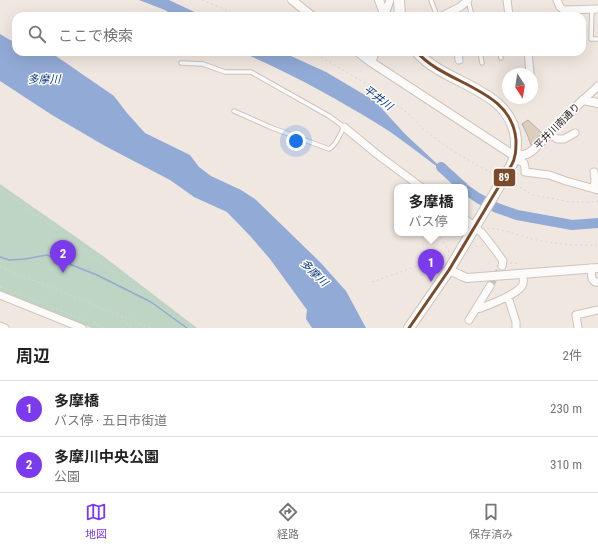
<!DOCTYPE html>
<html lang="ja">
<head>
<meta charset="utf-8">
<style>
	:root { --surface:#fff; --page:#f2f2f2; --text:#222; --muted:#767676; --line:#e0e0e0; --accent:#7c3aed }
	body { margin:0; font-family:"Roboto Condensed","Noto Sans JP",sans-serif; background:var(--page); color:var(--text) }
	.compass { position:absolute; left:502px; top:68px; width:36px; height:36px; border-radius:50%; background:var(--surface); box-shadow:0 4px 16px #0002; rotate:168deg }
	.you { position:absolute; left:296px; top:141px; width:14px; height:14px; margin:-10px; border:3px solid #fff; border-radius:50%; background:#1a73e8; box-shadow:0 0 0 6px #1a73e833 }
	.badge { display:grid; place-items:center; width:26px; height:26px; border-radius:50%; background:var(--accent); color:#fff; font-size:13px; font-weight:700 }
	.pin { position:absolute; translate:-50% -33px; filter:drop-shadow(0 1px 2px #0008) }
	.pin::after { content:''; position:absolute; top:21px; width:14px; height:12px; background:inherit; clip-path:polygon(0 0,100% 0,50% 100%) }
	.popup { position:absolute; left:394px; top:184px; width:74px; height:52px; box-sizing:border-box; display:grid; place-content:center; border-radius:8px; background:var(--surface); filter:drop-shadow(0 1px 3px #0005); font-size:13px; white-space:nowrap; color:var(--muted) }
	.popup b { font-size:15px; color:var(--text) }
	.popup::after { content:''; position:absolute; left:50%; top:100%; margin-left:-8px; border:8px solid transparent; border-top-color:var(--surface) }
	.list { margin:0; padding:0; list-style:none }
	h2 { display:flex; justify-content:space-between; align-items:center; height:52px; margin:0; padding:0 16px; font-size:17px }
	h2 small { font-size:13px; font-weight:400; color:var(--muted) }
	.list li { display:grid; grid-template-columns:26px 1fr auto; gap:12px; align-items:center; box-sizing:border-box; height:56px; padding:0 16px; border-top:1px solid var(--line) }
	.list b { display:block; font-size:15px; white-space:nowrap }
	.list p { margin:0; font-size:13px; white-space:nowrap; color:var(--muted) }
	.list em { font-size:13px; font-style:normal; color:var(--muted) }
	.icon { flex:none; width:22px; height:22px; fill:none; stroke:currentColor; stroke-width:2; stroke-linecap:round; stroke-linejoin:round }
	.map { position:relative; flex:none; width:598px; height:328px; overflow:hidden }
	.search { position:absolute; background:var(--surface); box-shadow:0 4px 16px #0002; left:12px; right:12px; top:12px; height:44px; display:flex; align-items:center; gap:10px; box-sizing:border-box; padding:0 14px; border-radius:12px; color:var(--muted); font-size:15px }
	.sheet { height:164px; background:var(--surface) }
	nav { display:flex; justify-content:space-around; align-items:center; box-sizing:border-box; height:56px; border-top:1px solid var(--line); background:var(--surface); font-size:11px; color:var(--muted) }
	nav a { display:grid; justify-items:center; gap:2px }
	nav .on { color:var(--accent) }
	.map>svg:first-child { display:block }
</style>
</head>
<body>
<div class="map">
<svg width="598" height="328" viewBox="0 0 598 328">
	<rect width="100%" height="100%" fill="#f0e7e0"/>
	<path fill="#bdd5c2" d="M0 184 103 256 197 328H92L0 291Z"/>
	<path fill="#92abd6" d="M139 0H169L203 16H174L165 10Z
		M0 34 10 40 16 42V52H47L53 54 114 96 127 113 145 133 190 155 199 167 211 176 241 190 255 199 320 262 346 291 366 328H312L306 319 307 310 270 259 251 237 227 212 194 197 170 180 105 146 52 115 0 81Z
		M241 52H282L326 72 375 101 404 133 450 176C427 160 405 141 381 126 336 98 290 73 241 52Z"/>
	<path fill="#0003" d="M528 121 544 137 534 147 531 144Z"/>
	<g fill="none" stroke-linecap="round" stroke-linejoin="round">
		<path stroke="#92abd6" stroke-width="1.5" d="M0 257 9 260 25 259 47 255 97 275 151 302 187 328"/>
		<path stroke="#92abd6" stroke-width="10" d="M441 167 463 187
			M465 189 478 198 497 208 517 215 572 225 598 223"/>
	</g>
	<path fill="#dbcebd" stroke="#b4aea8" d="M528 120 542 133 531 145 527 134 522 124Z"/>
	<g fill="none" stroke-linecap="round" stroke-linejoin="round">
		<path stroke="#c7beb8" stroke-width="7" stroke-dasharray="7 3.5" stroke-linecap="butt" d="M490 286 502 266"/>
		<defs>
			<path id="service" d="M431 0 437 16
				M468 0 472 16
				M592 9 591 39H598
				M480 52 482 63
				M500 52 501 58
				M181 63 203 64 225 72H251L329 116 344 127C340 134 336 146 329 149L270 127 234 111"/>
			<path id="minor" d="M507 0 509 15 511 16
				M557 0 560 7 564 10 598 9
				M385 15 390 0
				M442 16 460 7 468 0
				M458 52 459 60
				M528 52 530 74
				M583 100 598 86
				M344 127 378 155 421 187
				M549 133 557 139H564L575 133
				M515 159 524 163 525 168V172L549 175 566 181 598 190
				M594 172 595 180 594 189
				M465 219 482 233 496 251 503 261 502 266
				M591 268 592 279 595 282H598
				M0 295 82 328
				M508 297 516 322V328
				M476 309 481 308C491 304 516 295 522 286 524 283 523 277 522 274
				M469 320 490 286
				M0 326 5 328
				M578 328 576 315 598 310"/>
			<path id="tertiary" d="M292 0 312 16
				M379 0 385 16
				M358 52 371 62 510 153C519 157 526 156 533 150L583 100 598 103
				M371 62 375 52
				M449 270 462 276 467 278 598 268"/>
			<path id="primary" d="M399 0 400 16
				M409 328 449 270 511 166C516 158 516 149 516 140 512 88 445 85 417 52"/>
		</defs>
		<use href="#service" stroke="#cbc4bf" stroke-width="5.5"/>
		<use href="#minor" stroke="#cbc4bf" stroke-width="9"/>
		<use href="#tertiary" stroke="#cbc4bf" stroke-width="10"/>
		<use href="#primary" stroke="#cbc4bf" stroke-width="12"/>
		<path stroke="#d8d6d4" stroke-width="1" stroke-dasharray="2 3" stroke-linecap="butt" d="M202 0 240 16
			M312 52 372 87 409 114 423 129 450 149 477 165 496 175
			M511 182 533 195 570 202H590L598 201
			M0 188 190 328
			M487 228C502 229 518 235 532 239 554 244 576 246 598 245
			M438 233 450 253
			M471 248 483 245
			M510 263H516L517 267
			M0 267 77 298 150 328
			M372 282 449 255
			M0 287 104 328
			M122 316 121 319 134 328"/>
		<use href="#service" stroke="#fdfbfa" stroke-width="3.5"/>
		<use href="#minor" stroke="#fdfbfa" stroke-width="7"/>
		<use href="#tertiary" stroke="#fdfbfa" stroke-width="8"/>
		<use href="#primary" stroke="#fdfbfa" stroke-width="10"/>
		<defs>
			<path id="bus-1" d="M409 328 449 270 511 166C516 158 516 149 516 140 512 88 445 85 417 52"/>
		</defs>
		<use href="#bus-1" stroke="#fff" stroke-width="6"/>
		<use href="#bus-1" stroke="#7a4b2a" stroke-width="3"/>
	</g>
	<g text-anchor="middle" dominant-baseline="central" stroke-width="3" stroke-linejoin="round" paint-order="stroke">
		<g font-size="10" fill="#221c18" stroke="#fff">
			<text transform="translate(557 126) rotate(-45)">平井川南通り</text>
		</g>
		<g font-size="11" font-style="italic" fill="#073885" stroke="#fff">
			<text x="44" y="79">多摩川</text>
			<text transform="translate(378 98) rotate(37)">平井川</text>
			<text transform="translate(314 273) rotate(44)">多摩川</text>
		</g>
	</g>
	<rect stroke="#fff" stroke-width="1.5" x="493" y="168" width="23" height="19" rx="4" fill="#7a4b2a"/>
	<g font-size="11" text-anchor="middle" font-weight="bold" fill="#fff">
		<text x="504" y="181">89</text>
	</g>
</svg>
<svg class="compass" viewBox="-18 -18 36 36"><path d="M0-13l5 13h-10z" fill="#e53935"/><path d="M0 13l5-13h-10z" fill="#767676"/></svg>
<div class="you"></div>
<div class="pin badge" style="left:431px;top:282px">1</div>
<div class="popup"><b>多摩橋</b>バス停</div>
<div class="pin badge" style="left:63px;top:273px">2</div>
<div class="search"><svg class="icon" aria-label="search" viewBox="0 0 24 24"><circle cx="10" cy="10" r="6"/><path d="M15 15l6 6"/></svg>ここで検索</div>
</div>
<section class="sheet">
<h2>周辺<small>2件</small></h2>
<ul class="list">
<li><span class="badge">1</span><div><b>多摩橋</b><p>バス停 · 五日市街道</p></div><em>230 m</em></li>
<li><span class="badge">2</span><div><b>多摩川中央公園</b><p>公園</p></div><em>310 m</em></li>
</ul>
</section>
<nav>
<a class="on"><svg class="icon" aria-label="map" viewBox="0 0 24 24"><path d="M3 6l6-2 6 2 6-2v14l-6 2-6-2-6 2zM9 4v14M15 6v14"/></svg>地図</a>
<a><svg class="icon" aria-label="directions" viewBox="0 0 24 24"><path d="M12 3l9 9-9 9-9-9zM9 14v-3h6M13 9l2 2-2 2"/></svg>経路</a>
<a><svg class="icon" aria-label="saved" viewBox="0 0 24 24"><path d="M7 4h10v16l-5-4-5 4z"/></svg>保存済み</a>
</nav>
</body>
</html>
